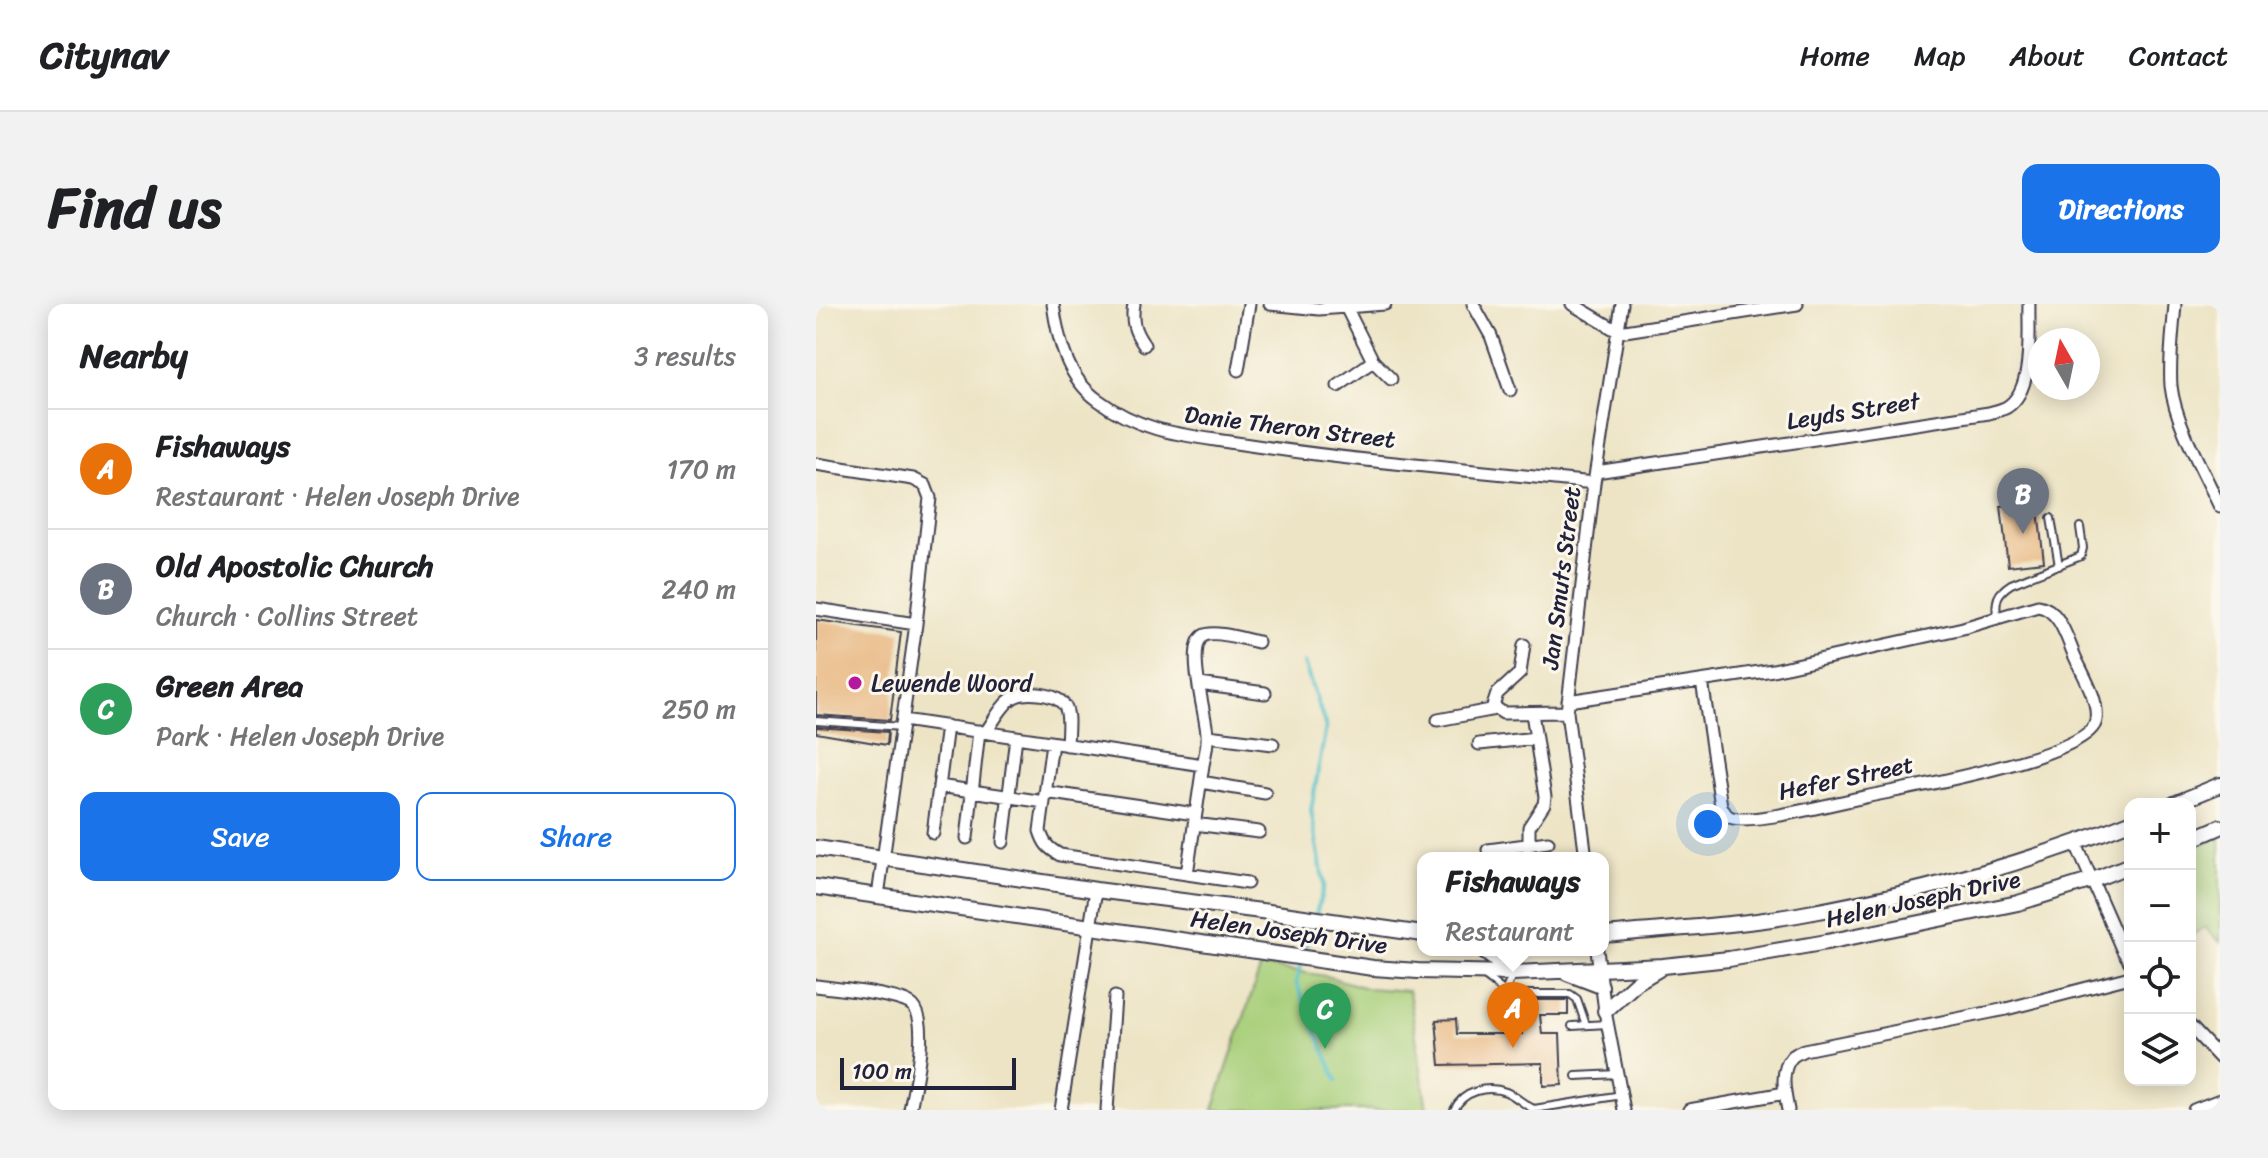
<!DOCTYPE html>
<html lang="en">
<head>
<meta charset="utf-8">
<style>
	:root { --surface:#fff; --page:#f2f2f2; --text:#202124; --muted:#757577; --line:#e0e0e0; --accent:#1a73e8 }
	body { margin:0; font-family:Sriracha,sans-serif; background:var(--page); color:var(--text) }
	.controls { position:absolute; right:24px; bottom:24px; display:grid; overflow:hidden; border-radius:16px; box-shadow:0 4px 20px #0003 }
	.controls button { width:72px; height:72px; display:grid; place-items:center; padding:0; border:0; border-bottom:2px solid var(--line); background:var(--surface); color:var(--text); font:40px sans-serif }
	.compass { position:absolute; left:1212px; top:24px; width:72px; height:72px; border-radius:50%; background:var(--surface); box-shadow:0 4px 20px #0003; rotate:351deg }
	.scale { position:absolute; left:24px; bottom:20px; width:176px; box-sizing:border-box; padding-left:8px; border:4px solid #22223b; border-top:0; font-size:22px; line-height:28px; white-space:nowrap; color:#22223b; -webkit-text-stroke:6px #fbf7ec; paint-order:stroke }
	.you { position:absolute; left:892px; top:520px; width:28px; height:28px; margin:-20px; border:6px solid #fff; border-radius:50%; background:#1a73e8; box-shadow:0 0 0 12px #1a73e833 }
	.badge { display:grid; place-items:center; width:52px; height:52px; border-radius:50%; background:var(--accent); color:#fff; font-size:26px; font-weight:700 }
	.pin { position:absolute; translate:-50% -66px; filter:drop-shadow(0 2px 4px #0008) }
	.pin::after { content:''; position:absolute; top:42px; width:28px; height:24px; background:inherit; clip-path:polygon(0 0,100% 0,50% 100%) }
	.popup { position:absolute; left:601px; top:548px; width:192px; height:104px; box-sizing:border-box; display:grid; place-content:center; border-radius:16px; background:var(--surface); filter:drop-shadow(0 2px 6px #0005); font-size:26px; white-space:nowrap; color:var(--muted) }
	.popup b { font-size:30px; color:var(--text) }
	.popup::after { content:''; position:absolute; left:50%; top:100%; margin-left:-16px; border:16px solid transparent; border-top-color:var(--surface) }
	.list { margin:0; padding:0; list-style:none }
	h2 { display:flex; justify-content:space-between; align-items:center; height:104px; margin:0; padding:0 32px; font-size:34px }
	h2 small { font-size:26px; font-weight:400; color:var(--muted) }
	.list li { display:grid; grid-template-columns:52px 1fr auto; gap:24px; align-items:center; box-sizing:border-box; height:120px; padding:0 32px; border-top:2px solid var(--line) }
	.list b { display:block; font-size:30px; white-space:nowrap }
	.list p { margin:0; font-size:26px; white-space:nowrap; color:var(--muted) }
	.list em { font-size:26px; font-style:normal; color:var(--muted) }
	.actions { display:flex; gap:16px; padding:24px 32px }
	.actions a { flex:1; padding:18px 0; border:2px solid var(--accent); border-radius:16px; text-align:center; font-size:28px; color:var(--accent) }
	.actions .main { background:var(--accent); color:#fff }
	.icon { flex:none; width:44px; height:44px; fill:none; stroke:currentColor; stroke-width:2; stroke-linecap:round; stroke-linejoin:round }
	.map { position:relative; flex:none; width:1404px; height:806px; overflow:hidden; border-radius:16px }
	header { display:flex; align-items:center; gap:48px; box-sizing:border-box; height:112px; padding:0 40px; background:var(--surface); border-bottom:2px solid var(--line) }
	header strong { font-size:38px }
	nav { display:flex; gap:44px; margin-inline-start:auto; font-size:28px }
	.intro { display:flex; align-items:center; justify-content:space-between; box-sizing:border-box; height:192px; padding:0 48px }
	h1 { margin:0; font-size:56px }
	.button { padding:20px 36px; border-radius:16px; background:var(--accent); color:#fff; font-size:28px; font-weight:700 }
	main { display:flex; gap:48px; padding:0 48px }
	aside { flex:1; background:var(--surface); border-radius:16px; box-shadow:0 4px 20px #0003 }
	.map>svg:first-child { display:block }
</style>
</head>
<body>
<header>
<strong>Citynav</strong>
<nav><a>Home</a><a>Map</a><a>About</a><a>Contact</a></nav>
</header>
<div class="intro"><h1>Find us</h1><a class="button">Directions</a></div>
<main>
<aside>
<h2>Nearby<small>3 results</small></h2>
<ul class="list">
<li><span class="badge" style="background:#e8710a">A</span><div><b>Fishaways</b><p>Restaurant · Helen Joseph Drive</p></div><em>170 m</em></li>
<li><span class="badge" style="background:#6b7280">B</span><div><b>Old Apostolic Church</b><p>Church · Collins Street</p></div><em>240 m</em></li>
<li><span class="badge" style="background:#2e9e5b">C</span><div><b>Green Area</b><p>Park · Helen Joseph Drive</p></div><em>250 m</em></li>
</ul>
<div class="actions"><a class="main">Save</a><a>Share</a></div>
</aside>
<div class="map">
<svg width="1404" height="806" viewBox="0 0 1404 806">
	<rect width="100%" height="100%" fill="#fbf7ec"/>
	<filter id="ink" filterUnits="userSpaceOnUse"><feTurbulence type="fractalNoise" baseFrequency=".0125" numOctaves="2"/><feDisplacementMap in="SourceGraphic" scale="16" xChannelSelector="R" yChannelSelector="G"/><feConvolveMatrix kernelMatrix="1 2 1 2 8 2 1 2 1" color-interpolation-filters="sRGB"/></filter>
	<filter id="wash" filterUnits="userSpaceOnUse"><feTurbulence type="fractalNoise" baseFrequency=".006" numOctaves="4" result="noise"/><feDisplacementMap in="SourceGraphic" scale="32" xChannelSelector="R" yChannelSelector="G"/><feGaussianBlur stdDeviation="1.8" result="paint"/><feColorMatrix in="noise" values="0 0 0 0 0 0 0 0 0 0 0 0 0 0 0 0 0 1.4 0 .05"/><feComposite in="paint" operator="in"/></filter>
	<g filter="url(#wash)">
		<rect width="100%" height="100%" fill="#ede4c5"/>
		<path fill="#a8cf7a" stroke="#65785a" stroke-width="2" d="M1404 532V638L1389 623 1374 632V618L1378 615 1374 608V546Z
			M445 662 510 672 550 684 593 687 611 806H397Z"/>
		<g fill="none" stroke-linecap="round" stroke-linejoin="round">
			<path stroke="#52c0c8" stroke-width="4" d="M488 359 510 423 495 506 508 581 500 610
				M497 618 480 678 521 777"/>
		</g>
		<g id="blocks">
			<path fill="#e6b279" d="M1221 198 1228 258 1192 262 1185 202Z
				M0 316 85 328 74 416 0 411Z
				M0 423 72 428 71 441 0 429Z
				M687 696H752V711H724L726 730H744L746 781 727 782V759L624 761 620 716 640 715 641 730H706L705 711H686Z"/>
		</g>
	</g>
	<g filter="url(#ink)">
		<use href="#blocks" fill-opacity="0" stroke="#403f50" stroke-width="2"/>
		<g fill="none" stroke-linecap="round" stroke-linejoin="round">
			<defs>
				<path id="service" d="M1235 214 1243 262
					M1181 313C1179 296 1181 289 1195 280L1265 252 1267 244 1264 223
					M0 417 86 423
					M667 671 689 688 697 669
					M688 690H754L761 695 770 721
					M756 722 792 720
					M760 772 802 770
					M638 806C647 787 671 781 690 788 700 792 708 801 718 805L806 791"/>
				<path id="minor" d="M237 0C242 36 251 74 282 96 326 129 369 131 420 139 466 146 513 152 559 157 632 164 705 172 778 179
					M318 0C315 17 318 27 328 41
					M454 0 503 5 569 0
					M657 0 675 32 694 86
					M756 0 803 28 981 0
					M1359 0C1357 27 1353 55 1355 82 1359 119 1388 168 1404 203
					M529 1 557 57 575 75
					M422 66 433 0
					M522 82 557 57
					M0 160 97 175 109 181 114 194 100 320 62 592
					M780 168 1173 109C1179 107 1186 106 1191 103 1219 85 1212 29 1213 0
					M0 305 100 320
					M708 341 704 369 681 390 677 402 687 409 751 408
					M383 380 449 389
					M752 397 957 366 1147 324 1222 302C1244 305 1251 335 1259 353 1267 371 1283 396 1280 416 1275 453 1085 485 1049 493 1026 497 928 524 912 512 909 510 907 505 905 502L886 377
					M87 416 387 461 371 570
					M622 416 680 405
					M170 428C178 417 186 400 198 393 205 389 214 389 223 390 258 394 252 412 251 441
					M392 432 457 440
					M236 439 224 527C228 540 232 544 244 551L431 579
					M663 440 720 434
					M387 461C389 451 392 440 391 430 390 410 370 345 387 332 397 325 431 336 442 338
					M385 478 449 489
					M123 482 228 498
					M229 488 379 510
					M378 520 443 528
					M117 529 131 422
					M151 534 163 427
					M187 538 200 433
					M1260 540 1306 645 1314 658
					M672 546 732 538
					M713 554V523L728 500 729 493 716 409
					M770 554 751 408 778 179 806 0
					M781 646 789 707 808 806
					M0 682C20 685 85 690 97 702 114 719 98 783 94 806
					M1374 722 1404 754
					M245 806 280 586
					M291 806 299 693
					M873 806 969 789
					M972 806C969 790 963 767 976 753 979 750 984 748 988 746L1190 705 1314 673
					M1378 806 1404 796"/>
				<path id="tertiary" d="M1358 500 1404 481
					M1374 536 1404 523
					M0 544 280 586 453 608 607 630
					M0 583 557 664 602 667 697 669 847 662 913 655 1011 638 1202 599 1277 576 1314 561
					M787 631C851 625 917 622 981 611 1094 591 1207 561 1314 518
					M666 646 697 669
					M751 669 785 682
					M789 707 821 678 843 665"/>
			</defs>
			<use href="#service" stroke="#403f50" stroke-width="10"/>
			<use href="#minor" stroke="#403f50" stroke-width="15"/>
			<use href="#tertiary" stroke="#403f50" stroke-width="18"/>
			<use href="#service" stroke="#fff" stroke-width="6"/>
			<use href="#minor" stroke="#fff" stroke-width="11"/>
			<use href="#tertiary" stroke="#fff" stroke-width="14"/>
		</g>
	</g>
	<circle fill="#b5179e" stroke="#fbf7ec" stroke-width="3" cx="39" cy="379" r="8"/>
	<g text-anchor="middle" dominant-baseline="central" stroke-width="6" stroke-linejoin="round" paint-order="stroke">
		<g font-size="24" fill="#22223b" stroke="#fbf7ec">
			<text transform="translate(1037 107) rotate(-9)">Leyds Street</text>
			<text transform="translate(474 123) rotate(7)">Danie Theron Street</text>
			<text transform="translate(745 274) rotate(-83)">Jan Smuts Street</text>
			<text transform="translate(1030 474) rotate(-12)">Hefer Street</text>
			<text transform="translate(1107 595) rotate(-12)">Helen Joseph Drive</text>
			<text transform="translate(473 628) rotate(8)">Helen Joseph Drive</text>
		</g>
		<g font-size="24" fill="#22223b" stroke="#fbf7ec" text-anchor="start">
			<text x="55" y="379">Lewende Woord</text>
		</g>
	</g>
</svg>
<div class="controls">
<button>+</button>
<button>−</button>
<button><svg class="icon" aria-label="locate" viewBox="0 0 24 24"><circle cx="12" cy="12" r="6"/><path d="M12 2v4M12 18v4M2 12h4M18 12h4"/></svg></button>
<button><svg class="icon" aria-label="layers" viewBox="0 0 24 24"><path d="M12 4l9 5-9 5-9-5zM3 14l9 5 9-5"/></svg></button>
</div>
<svg class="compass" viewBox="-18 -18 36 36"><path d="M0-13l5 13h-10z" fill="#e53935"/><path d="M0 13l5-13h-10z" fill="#757577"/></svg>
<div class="scale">100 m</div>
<div class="you"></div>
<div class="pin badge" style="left:697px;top:744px;background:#e8710a">A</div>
<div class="popup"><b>Fishaways</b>Restaurant</div>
<div class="pin badge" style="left:1207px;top:230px;background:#6b7280">B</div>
<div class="pin badge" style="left:509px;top:745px;background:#2e9e5b">C</div>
</div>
</main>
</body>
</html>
